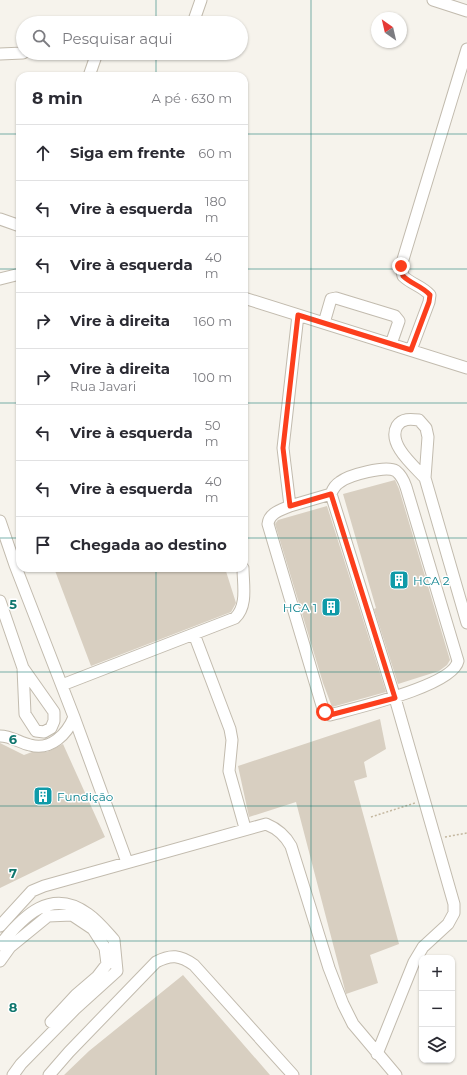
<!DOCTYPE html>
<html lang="pt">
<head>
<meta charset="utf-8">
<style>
	:root { --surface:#fff; --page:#f2f2f3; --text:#2b2b33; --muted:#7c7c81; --line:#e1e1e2 }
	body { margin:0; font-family:Montserrat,sans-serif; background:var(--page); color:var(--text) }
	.controls { position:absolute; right:12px; bottom:12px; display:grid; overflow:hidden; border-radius:8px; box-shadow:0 1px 3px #0004 }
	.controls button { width:36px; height:36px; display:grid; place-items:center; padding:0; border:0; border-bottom:1px solid var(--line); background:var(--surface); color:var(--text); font:20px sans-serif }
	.compass { position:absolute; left:371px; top:12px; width:36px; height:36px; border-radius:50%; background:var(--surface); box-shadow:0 1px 3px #0004; rotate:326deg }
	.stop { position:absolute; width:12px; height:12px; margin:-9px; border:3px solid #fc3f1d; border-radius:50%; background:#fff }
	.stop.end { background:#fc3f1d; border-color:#fff; box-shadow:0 1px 4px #0008 }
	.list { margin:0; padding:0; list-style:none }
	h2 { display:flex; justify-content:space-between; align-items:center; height:52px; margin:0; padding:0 16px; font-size:17px }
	h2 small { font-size:13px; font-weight:400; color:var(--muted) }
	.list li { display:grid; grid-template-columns:26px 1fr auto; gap:12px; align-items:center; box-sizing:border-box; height:56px; padding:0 16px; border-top:1px solid var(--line) }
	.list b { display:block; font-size:15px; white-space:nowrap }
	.list p { margin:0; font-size:13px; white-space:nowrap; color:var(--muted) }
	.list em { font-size:13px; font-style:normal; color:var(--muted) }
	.icon { flex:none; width:22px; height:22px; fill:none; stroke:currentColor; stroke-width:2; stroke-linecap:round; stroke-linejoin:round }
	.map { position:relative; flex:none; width:467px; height:1075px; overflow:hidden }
	.search { position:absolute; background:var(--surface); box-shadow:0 1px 3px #0004; left:16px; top:16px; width:232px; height:44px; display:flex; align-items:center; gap:10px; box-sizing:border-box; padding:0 14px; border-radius:22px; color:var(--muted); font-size:15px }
	.panel { position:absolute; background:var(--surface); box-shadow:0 1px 3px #0004; left:16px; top:72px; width:232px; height:500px; border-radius:12px }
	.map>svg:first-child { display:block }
</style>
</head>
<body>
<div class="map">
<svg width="467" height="1075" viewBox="0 0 467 1075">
	<rect width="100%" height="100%" fill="#f6f3ec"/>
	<path fill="#d8cfc1" d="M395 480 399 489 450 660 447 665 439 671 398 684 374 609 376 608 343 494Z
		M327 506 386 692 332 707 323 683 275 524 278 520Z
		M54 568H225L236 603 231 612 91 666Z
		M380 719 386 749 364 762 367 777 354 781 399 944 370 955 378 983 346 994 296 802 249 817 238 766Z
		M0 743 24 755 32 752H47L63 744 105 837 0 888Z
		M183 975 270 1075H64L89 1051Z"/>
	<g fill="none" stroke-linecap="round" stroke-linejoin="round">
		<defs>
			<path id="minor" d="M433 0 467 11
				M193 23 201 0
				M0 54 23 53
				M89 76 97 53
				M0 219 20 226
				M0 279 20 274
				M244 298 467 368
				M298 315 283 448 290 506C281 510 269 513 268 524L323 709 330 715C355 708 453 686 458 661L406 487C404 481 401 475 396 471 386 465 349 475 340 482 335 485 333 488 331 494
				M324 323 331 299 336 298 395 316 399 321 391 344
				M411 350 429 302 430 295C422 286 411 284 403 276L401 266 467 49
				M425 478C414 466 387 444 397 426 402 418 411 419 419 420L426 428 428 437 425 478 467 623
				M290 506 331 494 395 698 454 904V913L448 924 423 947 414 962 377 1054
				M0 521 15 565 74 717 127 862
				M0 601 23 668 54 712V721L51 728 44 732 36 731 25 714 23 668
				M194 634 230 729 232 740 229 771 245 828
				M62 685 235 618C248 606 243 584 243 568
				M0 736C11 736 20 743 30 745 51 751 67 734 74 717
				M0 926 32 891 44 886 266 824C278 829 285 835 291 846L329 968 343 1004 353 1024 396 1075
				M0 945C23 916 51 887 88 914 98 921 106 931 114 940L117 971 75 1009 21 1064 13 1075
				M0 961 10 947 48 916 72 915 93 929 105 948 107 964 97 977 76 995 51 1022
				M49 1075 69 1052 156 962C171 954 180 955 194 965L293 1075"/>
		</defs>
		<use href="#minor" stroke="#c2bbae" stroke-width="13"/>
		<path stroke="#c4b79f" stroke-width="1.5" stroke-dasharray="2 2" stroke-linecap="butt" d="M371 817 415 803
			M445 837 467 833"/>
		<use href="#minor" stroke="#fff" stroke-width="11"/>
	</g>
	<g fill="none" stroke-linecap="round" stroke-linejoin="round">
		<path stroke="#fc3f1d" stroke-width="5" d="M325 712 330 715 395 698 331 494 290 506 283 448 298 315 411 350 429 302 430 295C422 286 411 284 403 276L401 266"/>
	</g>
	<path fill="none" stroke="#0f766e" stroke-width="1" stroke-opacity="0.55" d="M156 0V23M311 0V1075M156 53V76M0 134H20M244 134H467M0 269H20M244 269H467M0 403H20M244 403H467M0 538H20M244 538H467M156 568V1075M0 672H467M0 806H467M0 941H467"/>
	<defs>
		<symbol id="building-square" viewBox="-11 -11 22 22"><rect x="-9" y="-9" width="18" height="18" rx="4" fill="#0f9aa8" stroke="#fff"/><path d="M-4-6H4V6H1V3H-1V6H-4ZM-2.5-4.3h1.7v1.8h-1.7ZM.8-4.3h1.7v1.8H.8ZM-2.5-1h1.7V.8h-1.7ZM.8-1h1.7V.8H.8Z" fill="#fff"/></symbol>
	</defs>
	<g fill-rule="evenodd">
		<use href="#building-square" x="388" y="569" width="22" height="22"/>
		<use href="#building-square" x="320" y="596" width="22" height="22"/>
		<use href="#building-square" x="32" y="785" width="22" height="22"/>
	</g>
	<g text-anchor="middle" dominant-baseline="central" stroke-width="3" stroke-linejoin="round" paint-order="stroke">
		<g font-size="12" fill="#0d838f" stroke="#fff" text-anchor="start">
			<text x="413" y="580">HCA 2</text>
			<text x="317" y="607" text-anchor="end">HCA 1</text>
			<text x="57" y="796">Fundição</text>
		</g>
	</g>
	<g font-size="13" text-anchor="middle" font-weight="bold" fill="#0f766e" stroke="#fff" stroke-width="3" stroke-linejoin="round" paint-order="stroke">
		<text x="13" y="609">5</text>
		<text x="13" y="744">6</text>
		<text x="13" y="878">7</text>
		<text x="13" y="1012">8</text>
	</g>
</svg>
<div class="controls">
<button>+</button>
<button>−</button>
<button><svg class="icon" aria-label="layers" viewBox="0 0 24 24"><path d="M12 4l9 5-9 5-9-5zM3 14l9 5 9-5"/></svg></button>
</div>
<svg class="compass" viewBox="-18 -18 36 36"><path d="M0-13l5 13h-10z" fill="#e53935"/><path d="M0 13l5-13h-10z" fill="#7c7c81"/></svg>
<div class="stop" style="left:325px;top:712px"></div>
<div class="stop end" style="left:401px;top:266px"></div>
<div class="search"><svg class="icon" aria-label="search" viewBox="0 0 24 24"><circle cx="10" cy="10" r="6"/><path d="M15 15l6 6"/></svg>Pesquisar aqui</div>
<section class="panel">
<h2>8 min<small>A pé · 630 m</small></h2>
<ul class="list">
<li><svg class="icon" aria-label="ahead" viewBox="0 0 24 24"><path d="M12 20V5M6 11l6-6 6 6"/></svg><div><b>Siga em frente</b></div><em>60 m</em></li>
<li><svg class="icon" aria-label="left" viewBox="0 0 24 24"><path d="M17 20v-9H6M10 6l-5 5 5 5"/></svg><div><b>Vire à esquerda</b></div><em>180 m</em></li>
<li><svg class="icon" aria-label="left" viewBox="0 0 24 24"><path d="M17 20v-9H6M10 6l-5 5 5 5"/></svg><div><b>Vire à esquerda</b></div><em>40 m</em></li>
<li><svg class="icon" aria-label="right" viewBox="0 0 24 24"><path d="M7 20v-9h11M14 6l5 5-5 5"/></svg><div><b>Vire à direita</b></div><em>160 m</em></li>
<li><svg class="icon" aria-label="right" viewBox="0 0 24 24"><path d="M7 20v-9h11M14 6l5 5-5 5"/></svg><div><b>Vire à direita</b><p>Rua Javari</p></div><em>100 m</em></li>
<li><svg class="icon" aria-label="left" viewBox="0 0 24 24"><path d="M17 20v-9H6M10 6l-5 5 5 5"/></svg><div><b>Vire à esquerda</b></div><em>50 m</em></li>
<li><svg class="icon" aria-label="left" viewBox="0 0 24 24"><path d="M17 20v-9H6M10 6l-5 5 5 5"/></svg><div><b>Vire à esquerda</b></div><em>40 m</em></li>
<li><svg class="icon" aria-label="arrive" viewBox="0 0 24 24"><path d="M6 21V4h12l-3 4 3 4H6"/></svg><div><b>Chegada ao destino</b></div></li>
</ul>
</section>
</div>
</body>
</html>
